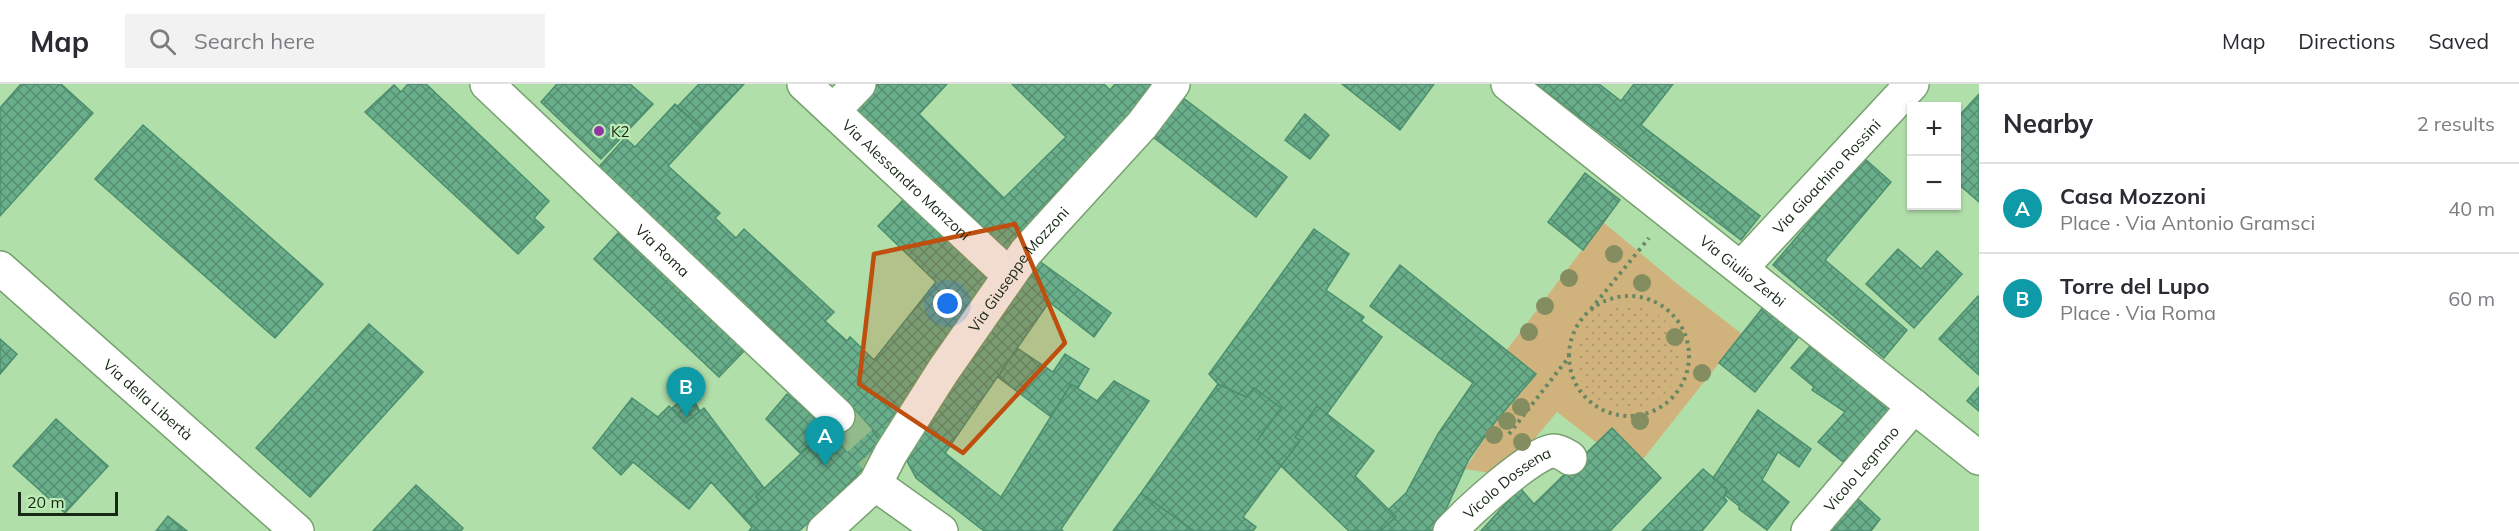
<!DOCTYPE html>
<html lang="en">
<head>
<meta charset="utf-8">
<style>
	:root { --surface:#fff; --page:#f2f2f3; --text:#2b2b33; --muted:#7c7c81; --line:#e1e1e2; --accent:#7c3aed }
	body { margin:0; font-family:Mulish,sans-serif; background:var(--page); color:var(--text) }
	.controls { position:absolute; right:18px; top:18px; display:grid; overflow:hidden; border-radius:0px; box-shadow:0 2px 4px #0004 }
	.controls button { width:54px; height:54px; display:grid; place-items:center; padding:0; border:0; border-bottom:2px solid var(--line); background:var(--surface); color:var(--text); font:30px sans-serif }
	.scale { position:absolute; left:18px; bottom:15px; width:100px; box-sizing:border-box; padding-left:6px; border:3px solid #172915; border-top:0; font-size:16px; line-height:21px; white-space:nowrap; color:#172915; -webkit-text-stroke:4px #beecb6; paint-order:stroke }
	.you { position:absolute; left:948px; top:220px; width:21px; height:21px; margin:-15px; border:4px solid #fff; border-radius:50%; background:#1a73e8; box-shadow:0 0 0 9px #1a73e833 }
	.badge { display:grid; place-items:center; width:39px; height:39px; border-radius:50%; background:var(--accent); color:#fff; font-size:20px; font-weight:700 }
	.pin { position:absolute; translate:-50% -50px; filter:drop-shadow(0 2px 3px #0008) }
	.pin::after { content:''; position:absolute; top:32px; width:21px; height:18px; background:inherit; clip-path:polygon(0 0,100% 0,50% 100%) }
	.list { margin:0; padding:0; list-style:none }
	h2 { display:flex; justify-content:space-between; align-items:center; height:78px; margin:0; padding:0 24px; font-size:26px }
	h2 small { font-size:20px; font-weight:400; color:var(--muted) }
	.list li { display:grid; grid-template-columns:39px 1fr auto; gap:18px; align-items:center; box-sizing:border-box; height:90px; padding:0 24px; border-top:2px solid var(--line) }
	.list b { display:block; font-size:22px; white-space:nowrap }
	.list p { margin:0; font-size:20px; white-space:nowrap; color:var(--muted) }
	.list em { font-size:20px; font-style:normal; color:var(--muted) }
	.icon { flex:none; width:33px; height:33px; fill:none; stroke:currentColor; stroke-width:2; stroke-linecap:round; stroke-linejoin:round }
	.map { position:relative; flex:none; width:1979px; height:447px; overflow:hidden }
	header { display:flex; align-items:center; gap:36px; box-sizing:border-box; height:84px; padding:0 30px; background:var(--surface); border-bottom:2px solid var(--line) }
	header strong { font-size:28px }
	nav { display:flex; gap:33px; margin-inline-start:auto; font-size:21px }
	.search { width:420px; height:54px; background:var(--page); display:flex; align-items:center; gap:15px; box-sizing:border-box; padding:0 21px; border-radius:0px; color:var(--muted); font-size:22px }
	main { display:flex }
	aside { flex:1; background:var(--surface) }
	.map>svg:first-child { display:block }
</style>
</head>
<body>
<header>
<strong>Map</strong>
<div class="search"><svg class="icon" aria-label="search" viewBox="0 0 24 24"><circle cx="10" cy="10" r="6"/><path d="M15 15l6 6"/></svg>Search here</div>
<nav><a>Map</a><a>Directions</a><a>Saved</a></nav>
</header>
<main>
<div class="map">
<svg width="1979" height="447" viewBox="0 0 1979 447">
	<defs>
		<pattern id="park-dots" width="8" height="8" patternUnits="userSpaceOnUse" patternTransform="scale(1.5)"><rect width="8" height="8" fill="#d0b27c"/><path d="M2 2h.1M6 6h.1" fill="none" stroke="#b2996a" stroke-width="1.8" stroke-linecap="round"/></pattern>
		<pattern id="building-cross-hatch" width="8" height="8" patternUnits="userSpaceOnUse" patternTransform="scale(1.5)"><rect width="8" height="8" fill="#6aaf8c"/><path d="M0 0l8 8M0 8l8-8" fill="none" stroke="#568e71"/></pattern>
	</defs>
	<rect width="100%" height="100%" fill="#b1dfaa"/>
	<path fill="#d0b27c" d="M1603 138 1676 199 1742 250 1643 375 1612 344 1597 359 1557 328 1504 391 1465 385 1495 338 1536 291 1506 267Z"/>
	<path fill="url(#park-dots)" d="M1576 273a52 52 0 1 1 104 0a52 52 0 1 1-104 0Z"/>
	<path fill="url(#building-cross-hatch)" stroke="#4b8f6e" stroke-width="1.5" d="M21 0H61L93 29 0 132V24Z
		M408 0H426L549 117 534 134 544 143 518 170 365 28 394 1 401 8Z
		M557 0H630L653 20 601 75 541 18Z
		M699 0H744L702 45 677 23Z
		M864 0H947L919 30 1004 114 1066 53 1012 0H1104L1110 6 1115 0H1164L1006 176 849 25Z
		M1342 0H1434L1400 46Z
		M1536 0H1599L1621 17 1634 0H1673L1641 41 1760 132 1741 156Z
		M1979 10V118L1956 98V35Z
		M1182 13 1287 93 1256 133 1149 50Z
		M675 20 702 45 668 82 720 129 715 134 736 154 744 145 834 228 825 237 847 257 850 253 874 276 936 198 878 142 907 112 989 188 992 204 883 360 852 322 596 86 625 54 635 63Z
		M1305 30 1329 51 1310 75 1285 56Z
		M143 41 323 200 275 254 95 95Z
		M1864 74 1891 98 1825 176 1907 246 1884 274 1773 181Z
		M1585 89 1620 116 1583 166 1548 138Z
		M1314 145 1349 170 1326 206 1364 233 1361 237 1382 253 1327 330 1317 322 1295 353 1300 357 1281 382 1257 357 1281 324 1254 304 1246 313 1218 300 1209 290Z
		M620 147 745 266 719 293 594 175Z
		M1898 165 1921 185 1937 167 1962 190 1914 244 1866 200Z
		M1035 174 1111 229 1094 253 1049 218 945 369 1001 413 1071 300 1097 317 1114 297 1149 317 1061 445 1063 447H984L916 394 904 371Z
		M1400 181 1536 290 1495 338 1469 375 1436 447H1380L1396 433 1389 425 1406 409 1438 350 1473 299 1370 222Z
		M1978 212 1979 213V291L1939 255Z
		M1764 222 1800 251 1755 308 1719 279Z
		M369 240 423 288 310 413 256 364Z
		M0 255 17 270 0 290Z
		M1812 260 1888 315 1891 334 1847 381 1818 358 1845 328 1812 306 1814 303 1791 284Z
		M1017 264 1053 288 1065 270 1089 285 1078 304 1071 300 1051 333 998 293Z
		M1218 300 1246 313 1254 304 1281 324 1257 357 1281 382 1243 433 1256 443 1253 447H1194L1141 409Z
		M1979 303V327L1967 317Z
		M787 310 828 344 800 369 766 335Z
		M632 314 658 333 669 322 685 339 704 324 764 404 756 412 759 416 742 432 711 398 689 425 633 378 621 391 593 364Z
		M682 316 694 317 700 327 685 339 672 324Z
		M852 322 883 360 853 396 837 413 799 447H749L752 443 742 432 759 416 756 412Z
		M1317 322 1374 367 1355 392 1396 433 1380 447H1349L1281 382 1300 357 1295 353Z
		M1758 326 1811 365 1799 383 1778 368 1762 396 1789 418 1767 446 1739 425V422L1725 411 1727 405 1713 394Z
		M56 335 108 382 65 429 13 382Z
		M1612 344 1661 394 1610 447H1481L1520 404 1534 420Z
		M1703 385 1727 405 1724 413 1727 417 1702 447H1642Z
		M416 401 463 444 461 447H373Z
		M1141 409 1194 447H1113Z
		M1857 414 1880 435 1871 447H1828Z
		M168 432 187 447H156Z"/>
	<g fill="none" stroke-linecap="round" stroke-linejoin="round">
		<path stroke="#92bb8c" stroke-width="33" stroke-dasharray="33 16" stroke-linecap="butt" d="M838 332 884 384"/>
		<defs>
			<g id="street">
				<path id="s1" d="M487 0 838 332"/>
				<path id="s2" d="M804 0 1009 191"/>
				<path id="s3" d="M1508 0 1979 374"/>
				<path d="M833 27 859 0"/>
				<path id="s4" d="M1742 183 1912 0"/>
				<path id="s5" d="M0 184 297 447"/>
				<path d="M875 400 941 447"/>
				<path id="s6" d="M824 447 875 400 891 369 943 287 1026 168 1142 41 1173 0"/>
				<path id="s7" d="M1450 447C1466 430 1532 368 1553 367 1560 367 1565 371 1570 374"/>
				<path id="s8" d="M1808 447 1914 322"/>
			</g>
		</defs>
		<use href="#street" stroke="#76a16f" stroke-width="36"/>
		<path stroke="#668762" stroke-width="4" stroke-dasharray="3 4.5" stroke-linecap="butt" d="M1569 272a60 60 0 1 1 120 0a60 60 0 1 1-120 0Z
			M1591 225 1649 154
			M1509 350 1569 273"/>
		<use href="#street" stroke="#fff" stroke-width="33"/>
	</g>
	<g fill="#848d5f">
		<circle cx="1614" cy="170" r="9"/>
		<circle cx="1569" cy="194" r="9"/>
		<circle cx="1642" cy="199" r="9"/>
		<circle cx="1545" cy="222" r="9"/>
		<circle cx="1529" cy="248" r="9"/>
		<circle cx="1675" cy="253" r="9"/>
		<circle cx="1702" cy="289" r="9"/>
		<circle cx="1521" cy="323" r="9"/>
		<circle cx="1507" cy="337" r="9"/>
		<circle cx="1640" cy="337" r="9"/>
		<circle cx="1494" cy="351" r="9"/>
		<circle cx="1522" cy="358" r="9"/>
	</g>
	<path fill="#be4f0e" fill-opacity="0.2" stroke="#be4f0e" stroke-width="4.5" stroke-linejoin="round" d="M1015 140 1065 259 963 369 859 300 874 170Z"/>
	<circle fill="#9237a2" stroke="#beecb6" stroke-width="2" cx="599" cy="47" r="6"/>
	<g text-anchor="middle" dominant-baseline="central" stroke-width="4.5" stroke-linejoin="round" paint-order="stroke">
		<g font-size="15" fill="#172915" stroke="#beecb6" text-anchor="start">
			<text x="611" y="47">K2</text>
		</g>
		<g font-size="15" fill="#172915" stroke="#beecb6">
			<text stroke="none"><textPath href="#s4" startOffset="124">Via Gioachino Rossini</textPath></text>
			<text stroke="none"><textPath href="#s2" startOffset="140">Via Alessandro Manzoni</textPath></text>
			<text stroke="none"><textPath href="#s1" startOffset="242">Via Roma</textPath></text>
			<text stroke="none"><textPath href="#s6" startOffset="328">Via Giuseppe Mozzoni</textPath></text>
			<text stroke="none"><textPath href="#s3" startOffset="300">Via Giulio Zerbi</textPath></text>
			<text stroke="none"><textPath href="#s5" startOffset="198">Via della Libertà</textPath></text>
			<text stroke="none"><textPath href="#s8" startOffset="82">Vicolo Legnano</textPath></text>
			<text stroke="none"><textPath href="#s7" startOffset="75">Vicolo Dossena</textPath></text>
		</g>
	</g>
</svg>
<div class="controls">
<button>+</button>
<button>−</button>
</div>
<div class="scale">20 m</div>
<div class="you"></div>
<div class="pin badge" style="left:825px;top:382px;background:#0f9aa8">A</div>
<div class="pin badge" style="left:686px;top:333px;background:#0f9aa8">B</div>
</div>
<aside>
<h2>Nearby<small>2 results</small></h2>
<ul class="list">
<li><span class="badge" style="background:#0f9aa8">A</span><div><b>Casa Mozzoni</b><p>Place · Via Antonio Gramsci</p></div><em>40 m</em></li>
<li><span class="badge" style="background:#0f9aa8">B</span><div><b>Torre del Lupo</b><p>Place · Via Roma</p></div><em>60 m</em></li>
</ul>
</aside>
</main>
</body>
</html>
